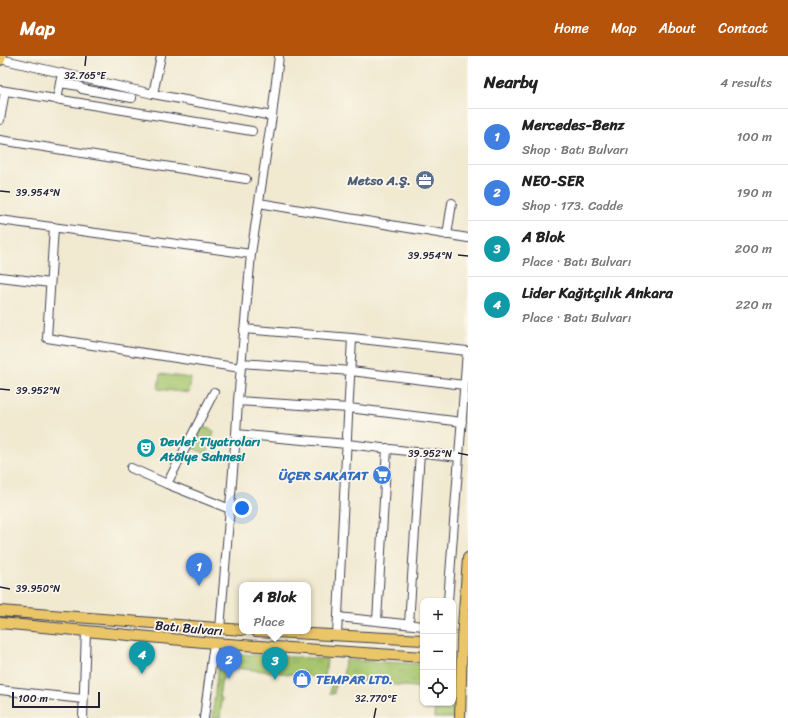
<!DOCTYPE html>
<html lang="en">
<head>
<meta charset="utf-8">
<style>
	:root { --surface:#fff; --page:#f6f6f6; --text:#222; --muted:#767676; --line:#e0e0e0; --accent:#b45309 }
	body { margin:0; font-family:Sriracha,sans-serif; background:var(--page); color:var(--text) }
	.controls { position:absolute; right:12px; bottom:12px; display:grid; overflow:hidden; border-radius:8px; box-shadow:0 1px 3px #0004 }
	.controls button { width:36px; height:36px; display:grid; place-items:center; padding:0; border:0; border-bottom:1px solid var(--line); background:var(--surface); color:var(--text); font:20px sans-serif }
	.scale { position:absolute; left:12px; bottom:10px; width:88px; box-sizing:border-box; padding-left:4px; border:2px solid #22223b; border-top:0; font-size:11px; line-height:14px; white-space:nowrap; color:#22223b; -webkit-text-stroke:3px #fbf7ec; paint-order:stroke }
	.you { position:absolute; left:242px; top:452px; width:14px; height:14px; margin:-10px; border:3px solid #fff; border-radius:50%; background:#1a73e8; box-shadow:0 0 0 6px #1a73e833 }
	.badge { display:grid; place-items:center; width:26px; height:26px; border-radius:50%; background:var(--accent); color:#fff; font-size:13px; font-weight:700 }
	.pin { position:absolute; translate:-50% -33px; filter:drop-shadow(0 1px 2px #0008) }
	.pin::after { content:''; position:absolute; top:21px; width:14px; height:12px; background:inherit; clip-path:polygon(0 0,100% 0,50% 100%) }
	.popup { position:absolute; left:239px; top:526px; width:72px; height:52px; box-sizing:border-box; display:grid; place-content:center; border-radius:8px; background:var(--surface); filter:drop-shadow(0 1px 3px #0005); font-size:13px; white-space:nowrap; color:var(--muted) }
	.popup b { font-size:15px; color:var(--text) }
	.popup::after { content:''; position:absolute; left:50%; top:100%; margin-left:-8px; border:8px solid transparent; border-top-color:var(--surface) }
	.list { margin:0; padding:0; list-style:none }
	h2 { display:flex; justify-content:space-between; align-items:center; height:52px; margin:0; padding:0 16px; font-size:17px }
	h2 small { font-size:13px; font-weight:400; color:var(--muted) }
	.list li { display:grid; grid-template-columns:26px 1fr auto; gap:12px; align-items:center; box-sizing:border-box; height:56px; padding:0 16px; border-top:1px solid var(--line) }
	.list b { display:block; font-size:15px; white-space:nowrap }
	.list p { margin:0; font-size:13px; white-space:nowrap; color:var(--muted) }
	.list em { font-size:13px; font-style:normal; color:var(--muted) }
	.icon { flex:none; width:22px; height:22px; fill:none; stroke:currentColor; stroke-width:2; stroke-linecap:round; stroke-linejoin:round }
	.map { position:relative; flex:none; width:468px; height:662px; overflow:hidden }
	header { display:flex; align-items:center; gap:24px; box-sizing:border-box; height:56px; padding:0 20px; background:var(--accent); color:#fff }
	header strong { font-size:19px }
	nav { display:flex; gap:22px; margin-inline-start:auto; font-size:14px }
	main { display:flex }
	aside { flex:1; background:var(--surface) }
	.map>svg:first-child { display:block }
</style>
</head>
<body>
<header>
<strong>Map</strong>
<nav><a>Home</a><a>Map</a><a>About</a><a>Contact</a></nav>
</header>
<main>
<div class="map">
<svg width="468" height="662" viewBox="0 0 468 662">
	<defs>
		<pattern id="grass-tufts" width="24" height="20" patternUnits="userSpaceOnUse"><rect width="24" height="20" fill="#a6c56d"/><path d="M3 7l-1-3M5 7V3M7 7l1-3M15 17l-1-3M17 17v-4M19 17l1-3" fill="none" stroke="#8fa95f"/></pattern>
	</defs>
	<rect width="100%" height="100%" fill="#fbf7ec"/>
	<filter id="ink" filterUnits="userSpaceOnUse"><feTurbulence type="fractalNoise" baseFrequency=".025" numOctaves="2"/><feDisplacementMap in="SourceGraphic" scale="8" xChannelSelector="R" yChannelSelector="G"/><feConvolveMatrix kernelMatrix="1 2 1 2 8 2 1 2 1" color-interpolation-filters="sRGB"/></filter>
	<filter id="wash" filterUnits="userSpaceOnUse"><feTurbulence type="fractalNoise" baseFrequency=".012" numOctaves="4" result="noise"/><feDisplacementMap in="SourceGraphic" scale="16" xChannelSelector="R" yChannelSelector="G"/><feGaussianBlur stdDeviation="0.9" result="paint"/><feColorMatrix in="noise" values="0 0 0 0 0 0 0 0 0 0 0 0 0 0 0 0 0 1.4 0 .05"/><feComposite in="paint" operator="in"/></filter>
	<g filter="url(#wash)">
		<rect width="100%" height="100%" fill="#f1e9d0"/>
		<path fill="url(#grass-tufts)" stroke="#647454" d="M223 597 327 603 325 622 226 611 224 623H222L219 641 222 642 220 662H212L219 601Z
			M345 604 423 608V632L343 623Z
			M453 619 455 624 456 628 455 662H434L435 647H453Z
			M331 624H336L334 638H330Z"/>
		<path fill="#a6c56d" stroke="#647454" d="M160 318 191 322 189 337 158 333Z
			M201 370 214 375 207 398 194 393Z"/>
	</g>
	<g filter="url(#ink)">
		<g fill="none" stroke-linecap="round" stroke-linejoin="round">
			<defs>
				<path id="minor" d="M0 3 153 38 272 60
					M62 17 60 27 79 30 82 33 132 42
					M0 34 252 75
					M153 38 161 0
					M57 44 60 27
					M0 64 5 35
					M0 84 246 123
					M259 147 468 182
					M0 164 251 198
					M54 171 47 282 241 312
					M447 179 452 147
					M0 221 50 227
					M244 273 352 282 467 295 448 545
					M241 307 351 315 464 329
					M238 345 349 352 462 366
					M236 378 347 388 459 401
					M131 412 167 428 230 453
					M167 428 214 336
					M338 561 423 570
					M377 565 387 392
					M409 568 420 396
					M220 573 236 378 238 345 251 198 272 60 279 0
					M337 579 352 282
					M0 634 83 643
					M83 662 86 575
					M204 662 214 587"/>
				<path id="major" d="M0 4 1 0
					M0 555 242 574
					M0 567 214 587 423 601
					M256 575 423 584
					M460 662 462 583 468 502"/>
			</defs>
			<use href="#minor" stroke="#414051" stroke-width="10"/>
			<use href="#major" stroke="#414051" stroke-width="12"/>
			<use href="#minor" stroke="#fff" stroke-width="8"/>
			<use href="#major" stroke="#eac669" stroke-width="10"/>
		</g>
	</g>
	<path fill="none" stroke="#22223b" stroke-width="1.5" d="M85 10 86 0M0 135 10 136M458 199 468 200M0 333 10 334M458 397 468 399M0 531 10 533M374 662 376 652"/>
	<defs>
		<symbol id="office-disc" viewBox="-11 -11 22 22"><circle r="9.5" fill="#5c6f8a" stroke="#fbf7ec"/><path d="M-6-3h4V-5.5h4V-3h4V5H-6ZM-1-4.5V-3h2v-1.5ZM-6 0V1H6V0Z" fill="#fff"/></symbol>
		<symbol id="theatre-disc" viewBox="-11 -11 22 22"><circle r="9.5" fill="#0f9aa8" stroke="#fbf7ec"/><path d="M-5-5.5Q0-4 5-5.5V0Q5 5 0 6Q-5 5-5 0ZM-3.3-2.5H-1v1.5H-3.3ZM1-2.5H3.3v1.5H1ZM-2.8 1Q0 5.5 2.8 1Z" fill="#fff"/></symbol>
		<symbol id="supermarket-disc" viewBox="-11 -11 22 22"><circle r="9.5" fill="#3f7fe0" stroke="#fbf7ec"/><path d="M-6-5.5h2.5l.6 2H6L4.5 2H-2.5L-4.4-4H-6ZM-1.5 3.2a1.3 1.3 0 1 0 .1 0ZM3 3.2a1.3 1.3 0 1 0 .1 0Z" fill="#fff"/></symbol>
		<symbol id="shop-disc" viewBox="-11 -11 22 22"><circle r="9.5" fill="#3f7fe0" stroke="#fbf7ec"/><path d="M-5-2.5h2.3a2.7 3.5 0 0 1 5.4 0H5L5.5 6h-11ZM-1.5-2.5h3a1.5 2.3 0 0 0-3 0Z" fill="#fff"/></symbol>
	</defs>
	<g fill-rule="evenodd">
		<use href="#office-disc" x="414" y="113" width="22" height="22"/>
		<use href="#theatre-disc" x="135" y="381" width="22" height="22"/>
		<use href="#supermarket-disc" x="371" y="408" width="22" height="22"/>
		<use href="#shop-disc" x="291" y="612" width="22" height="22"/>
	</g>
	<g text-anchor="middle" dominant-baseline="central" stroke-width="3.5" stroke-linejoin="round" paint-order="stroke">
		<g font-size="13" font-weight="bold" fill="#4e5e75" stroke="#fbf7ec" text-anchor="end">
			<text x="411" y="124">Metso A.Ş.</text>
		</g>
		<g font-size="13" font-weight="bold" fill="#0d838f" stroke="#fbf7ec" text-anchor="start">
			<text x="160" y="385">Devlet Tiyatroları<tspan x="160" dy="15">Atölye Sahnesi</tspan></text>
		</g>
		<g font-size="13" font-weight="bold" fill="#366cbe" stroke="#fbf7ec" text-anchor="end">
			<text x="368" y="419">ÜÇER SAKATAT</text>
			<text x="316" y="623" text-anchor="start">TEMPAR LTD.</text>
		</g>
		<g font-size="13" fill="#22223b" stroke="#fbf7ec">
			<text transform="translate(189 572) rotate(5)">Batı Bulvarı</text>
		</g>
	</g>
	<g font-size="10" text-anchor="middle" fill="#22223b" stroke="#fbf7ec" stroke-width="3.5" stroke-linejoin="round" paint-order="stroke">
		<text x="85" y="23">32.765°E</text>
		<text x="38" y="140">39.954°N</text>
		<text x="430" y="203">39.954°N</text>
		<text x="38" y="338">39.952°N</text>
		<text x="430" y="401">39.952°N</text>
		<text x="38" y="536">39.950°N</text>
		<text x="376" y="646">32.770°E</text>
	</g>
</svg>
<div class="controls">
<button>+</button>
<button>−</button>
<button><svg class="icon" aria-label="locate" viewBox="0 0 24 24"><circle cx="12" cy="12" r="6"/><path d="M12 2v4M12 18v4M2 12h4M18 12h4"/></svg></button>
</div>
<div class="scale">100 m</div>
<div class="you"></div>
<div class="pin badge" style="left:199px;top:530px;background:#3f7fe0">1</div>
<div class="pin badge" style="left:229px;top:623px;background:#3f7fe0">2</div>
<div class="pin badge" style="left:275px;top:624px;background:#0f9aa8">3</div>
<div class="popup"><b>A Blok</b>Place</div>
<div class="pin badge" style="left:142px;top:618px;background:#0f9aa8">4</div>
</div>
<aside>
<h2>Nearby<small>4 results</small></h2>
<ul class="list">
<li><span class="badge" style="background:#3f7fe0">1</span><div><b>Mercedes-Benz</b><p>Shop · Batı Bulvarı</p></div><em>100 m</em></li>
<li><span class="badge" style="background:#3f7fe0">2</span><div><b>NEO-SER</b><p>Shop · 173. Cadde</p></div><em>190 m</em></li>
<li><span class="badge" style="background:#0f9aa8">3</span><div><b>A Blok</b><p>Place · Batı Bulvarı</p></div><em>200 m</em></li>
<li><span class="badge" style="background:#0f9aa8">4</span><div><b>Lider Kağıtçılık Ankara</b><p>Place · Batı Bulvarı</p></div><em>220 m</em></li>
</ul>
</aside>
</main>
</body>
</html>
